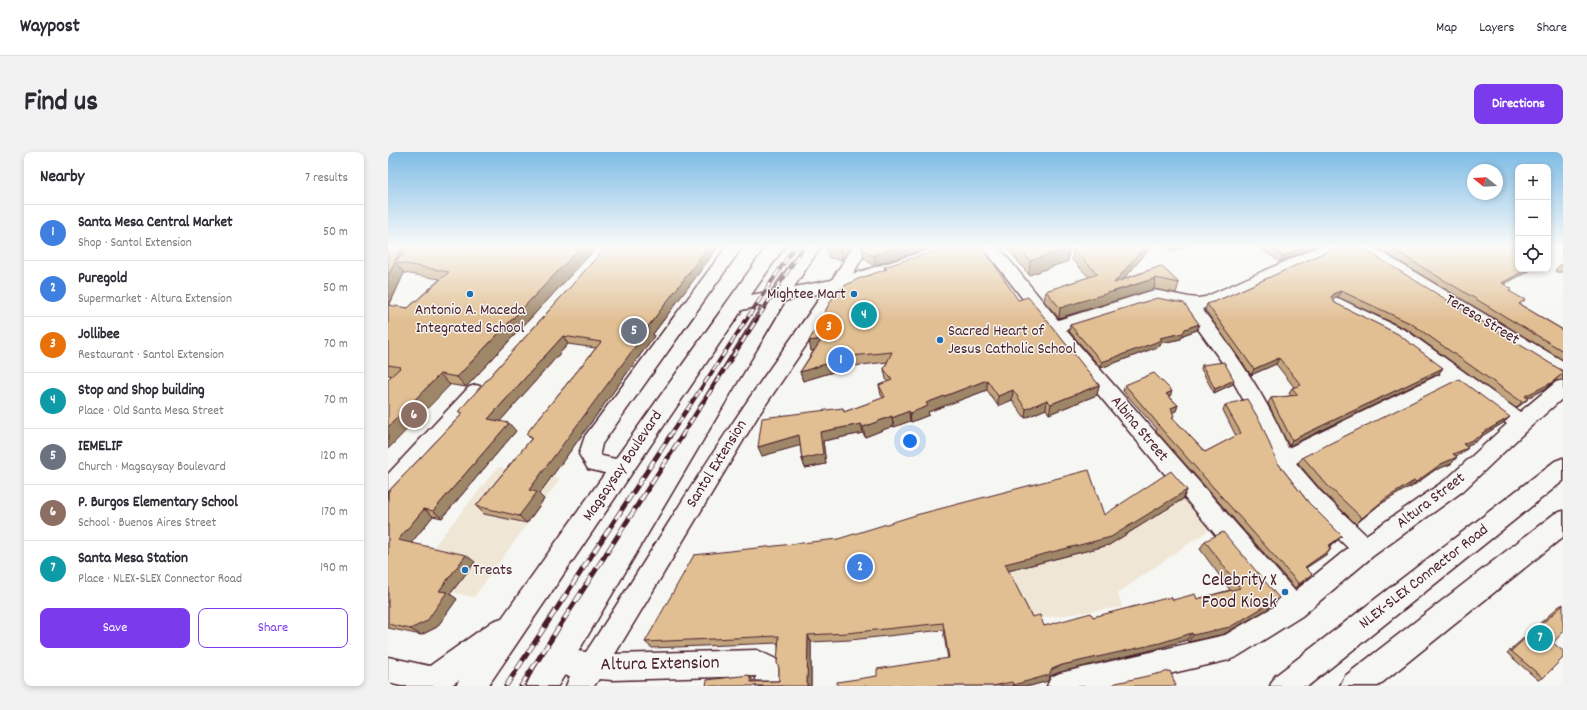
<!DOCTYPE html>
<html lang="en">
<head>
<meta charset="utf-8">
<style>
	:root { --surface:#fff; --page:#f2f2f3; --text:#2b2b33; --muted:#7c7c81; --line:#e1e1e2; --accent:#7c3aed }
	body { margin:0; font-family:Dekko,sans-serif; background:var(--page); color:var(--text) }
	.controls { position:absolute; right:12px; top:12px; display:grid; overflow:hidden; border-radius:8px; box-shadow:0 2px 6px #0003 }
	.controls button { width:36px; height:36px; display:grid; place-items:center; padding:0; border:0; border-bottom:1px solid var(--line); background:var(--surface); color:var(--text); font:20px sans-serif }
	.compass { position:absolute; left:1079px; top:12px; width:36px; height:36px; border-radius:50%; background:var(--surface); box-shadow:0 2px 6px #0003; rotate:288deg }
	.you { position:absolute; left:522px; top:289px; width:14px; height:14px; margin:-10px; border:3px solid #fff; border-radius:50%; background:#1a73e8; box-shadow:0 0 0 6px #1a73e833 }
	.badge { display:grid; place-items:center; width:26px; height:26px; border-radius:50%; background:var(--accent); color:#fff; font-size:13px; font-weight:700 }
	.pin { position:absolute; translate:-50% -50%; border:2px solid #fff; box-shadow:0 1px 4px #0006 }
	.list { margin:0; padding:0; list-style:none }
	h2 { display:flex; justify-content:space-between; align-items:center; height:52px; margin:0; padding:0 16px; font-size:17px }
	h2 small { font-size:13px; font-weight:400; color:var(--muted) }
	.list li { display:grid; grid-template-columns:26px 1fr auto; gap:12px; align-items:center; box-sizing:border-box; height:56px; padding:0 16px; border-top:1px solid var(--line) }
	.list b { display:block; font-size:15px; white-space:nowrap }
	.list p { margin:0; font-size:13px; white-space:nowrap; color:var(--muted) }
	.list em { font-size:13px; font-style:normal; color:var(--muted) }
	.actions { display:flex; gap:8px; padding:12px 16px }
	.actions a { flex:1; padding:9px 0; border:1px solid var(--accent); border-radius:8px; text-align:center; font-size:14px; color:var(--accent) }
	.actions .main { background:var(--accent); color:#fff }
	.icon { flex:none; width:22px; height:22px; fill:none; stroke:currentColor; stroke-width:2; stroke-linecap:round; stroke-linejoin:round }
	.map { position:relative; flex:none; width:1175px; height:534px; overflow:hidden; border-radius:8px }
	header { display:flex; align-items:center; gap:24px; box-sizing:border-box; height:56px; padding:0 20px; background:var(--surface); border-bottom:1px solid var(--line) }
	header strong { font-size:19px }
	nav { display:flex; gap:22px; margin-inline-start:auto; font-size:14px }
	.intro { display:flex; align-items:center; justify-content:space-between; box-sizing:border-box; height:96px; padding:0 24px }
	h1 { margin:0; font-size:28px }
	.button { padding:10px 18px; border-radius:8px; background:var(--accent); color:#fff; font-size:14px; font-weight:700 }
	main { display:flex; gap:24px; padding:0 24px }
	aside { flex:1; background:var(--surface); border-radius:8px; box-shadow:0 2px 6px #0003 }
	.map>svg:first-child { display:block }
</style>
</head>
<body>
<header>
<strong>Waypost</strong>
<nav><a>Map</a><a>Layers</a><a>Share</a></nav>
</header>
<div class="intro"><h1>Find us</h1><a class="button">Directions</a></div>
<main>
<aside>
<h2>Nearby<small>7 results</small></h2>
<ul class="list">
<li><span class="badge" style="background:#3f7fe0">1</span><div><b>Santa Mesa Central Market</b><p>Shop · Santol Extension</p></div><em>50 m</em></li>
<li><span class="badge" style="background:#3f7fe0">2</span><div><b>Puregold</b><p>Supermarket · Altura Extension</p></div><em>50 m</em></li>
<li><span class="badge" style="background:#e8710a">3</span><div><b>Jollibee</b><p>Restaurant · Santol Extension</p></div><em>70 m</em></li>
<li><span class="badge" style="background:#0f9aa8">4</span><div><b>Stop and Shop building</b><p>Place · Old Santa Mesa Street</p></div><em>70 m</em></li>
<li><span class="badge" style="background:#6b7280">5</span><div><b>IEMELIF</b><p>Church · Magsaysay Boulevard</p></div><em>120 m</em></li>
<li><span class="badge" style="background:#8d6e63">6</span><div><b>P. Burgos Elementary School</b><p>School · Buenos Aires Street</p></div><em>170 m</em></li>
<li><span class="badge" style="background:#0f9aa8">7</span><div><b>Santa Mesa Station</b><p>Place · NLEX-SLEX Connector Road</p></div><em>190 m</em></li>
</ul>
<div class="actions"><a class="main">Save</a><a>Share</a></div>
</aside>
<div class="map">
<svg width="1175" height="534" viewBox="0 0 1175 534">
	<rect width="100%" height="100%" fill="#f6f6f2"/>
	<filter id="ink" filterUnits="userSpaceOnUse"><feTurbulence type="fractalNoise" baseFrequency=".025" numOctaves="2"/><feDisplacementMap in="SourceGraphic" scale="8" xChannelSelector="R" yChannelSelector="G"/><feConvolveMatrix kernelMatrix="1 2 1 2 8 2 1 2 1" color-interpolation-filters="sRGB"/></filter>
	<g filter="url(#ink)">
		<path fill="#f0e6d6" d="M110 315 172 327 86 445 17 430Z
			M781 327 822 377 730 441 734 455 640 468 462 488 264 496 713 371Z"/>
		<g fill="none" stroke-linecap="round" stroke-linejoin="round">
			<defs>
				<path id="minor" d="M339 94H355L214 292 212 301 214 304 241 310 244 316 241 322 233 325 200 317 191 302 197 284Z
					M465 94H481L457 136 370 264 227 502 369 498 388 507 394 522V534H368V524L224 528 211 527 206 534H178L182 524 168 523 159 519 155 510 159 501 168 497 198 500C252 419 301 335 356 254 392 200 432 150 465 94Z
					M594 94H610L670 168 766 138 801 145 810 146 817 145 932 94H953L951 97 828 153 814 157C847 200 879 245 900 296L1053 222 1007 187 944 156 941 152 944 148 950 146 1019 179 1132 260 1168 230 1175 228V246L1140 277 1075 339 985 404 914 464 850 504 841 508 729 534H659L663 525 672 521 837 483 887 454 689 217ZM767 150 795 156 836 213 871 276 887 314 917 354 960 396 907 439 703 207 678 178ZM1066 232 1119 272 1059 327 978 383 933 340 908 311Z
					M964 94H983L1175 209V225L1168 223 966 97Z
					M88 233 95 235 98 240 95 245 8 344 0 346V322L81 235Z
					M0 505 46 515 55 519 59 528 57 534H13L0 531Z"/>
				<path id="major" d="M379 94H397L363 143 384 139 415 94H433L406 135 449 127 553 94H580L577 98 457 136 397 149 170 534H138L143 524 375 153 354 158 100 534H68L71 528 62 534H26L31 524 36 518 105 469 114 466Z"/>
				<path id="highway" d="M1175 306V329L920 534H882L887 524 1167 309Z
					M1175 359V385L990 534H952L957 524 1166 362Z"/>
			</defs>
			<use href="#minor" stroke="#4a1f2b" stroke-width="3"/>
			<use href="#major" stroke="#4a1f2b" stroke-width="3"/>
			<use href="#highway" stroke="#4a1f2b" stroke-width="3"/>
			<use href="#minor" fill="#f6f6f2" fill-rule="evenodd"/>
			<use href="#major" fill="#f6f6f2" fill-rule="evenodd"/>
			<use href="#highway" fill="#f6f6f2" fill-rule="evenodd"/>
			<defs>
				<path id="rail-far1" d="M281 285 407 94
					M293 285 416 94"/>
				<path id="rail" d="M118 534 282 284
					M133 534 294 284"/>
			</defs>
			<use href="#rail-far1" stroke="#4a1f2b" stroke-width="4"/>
			<use href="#rail" stroke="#4a1f2b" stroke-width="5"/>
			<use href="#rail-far1" stroke="#f6f6f2" stroke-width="2.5" stroke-dasharray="8" stroke-linecap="butt"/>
			<use href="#rail" stroke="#f6f6f2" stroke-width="3.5" stroke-dasharray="10" stroke-linecap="butt"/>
		</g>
		<path fill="#c2a47e" stroke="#4a1f2b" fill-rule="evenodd" d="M0 94H210L78 235 0 223ZM16 121 52 127 20 156 1 154Z
			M219 94H331L265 182 266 184 151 342 156 347 139 371 96 362 88 354 143 287 138 282 208 196 180 192 112 269 128 279 54 366 45 364 23 391 87 410 62 442 69 447 49 475 33 483 0 476V340L73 263 70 260Z
			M463 94 454 108 441 106 438 96Z
			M548 94 487 113H484L476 106 474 96Z
			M618 94H680L681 96 680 109 641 123Z
			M777 94H799L783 99Z
			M869 94H928L892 110Z
			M951 94 1173 218 1175 219V228L1167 229 1157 237 1139 246 1134 252 1128 256 1020 178 950 145 944 146 947 151 1055 216 1050 222 901 294 880 251 883 246 903 244 901 241 904 236 906 235 888 212 863 223 817 158 819 152 831 148Z
			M986 94H1130L1116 132 1133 153 1175 178V208Z
			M685 98 735 127 773 114 791 131 788 141 766 137 671 166 656 149 658 139 701 125 684 108Z
			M570 99 630 148 711 233 709 243 661 262 658 257 637 266 624 248 610 254 599 238 540 260 541 263 523 270 522 269 506 275 505 274 477 285 475 281 435 289 438 312 417 316 414 307 412 293 374 304 455 256 456 260 495 246 493 243 491 233 500 230 498 227 496 217 499 210 465 214 415 229 412 220 426 198 423 199 497 117 496 115Z
			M1175 112V120H1168L1167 118 1172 113Z
			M682 173 809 178 795 183 793 187 773 191 772 194 713 216 681 179Z
			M814 213 845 232 826 241 813 217Z
			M737 233 782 245 790 253 788 259 784 260 785 266 817 300 848 284 835 258 837 253 889 310 920 350 954 384 950 388 941 395 939 402 918 416 920 427 907 436 768 279 769 277 735 239Z
			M1122 265 1115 271 1094 284 1089 289 1078 294 1073 302 1068 304 1069 305 1063 312 1047 318 1022 336 1021 335 991 353 968 372 934 339 910 311 915 305Z
			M799 338 795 347 721 393 620 419 644 465 656 474 705 465 785 448 809 447 842 438 812 397 817 389 891 446 885 454 836 482 800 490 799 488 768 497 672 520 662 524 660 529 642 534H449L560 507 555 478 462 488 423 490V534L367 529H391V516L390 491 264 496 257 490 716 363Z
			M1175 452 1155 526 1150 528 1119 501 1170 455Z"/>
		<path fill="#9e8667" stroke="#4a1f2b" d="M15 94H29L7 109Z
			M194 94H210L78 235 69 225Z
			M321 94H331L265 182 266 184 151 342 156 347 139 371 131 364 141 338 259 176Z
			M455 94H463L454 108 452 98Z
			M515 94H548L487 113 486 103Z
			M757 94H764L725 140 768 126 766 137 671 166 672 156 726 131Z
			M785 94H799L783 99Z
			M918 94H928L892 110 895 104Z
			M681 96 680 109 641 123 642 109Z
			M7 110 16 121 0 156V124Z
			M1139 117H1145L1109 136 1114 131Z
			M953 139 950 145 944 147 943 145 947 141Z
			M811 172 809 178 795 183 793 187 773 191 772 194 713 216 714 210 772 186Z
			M175 184 180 192 107 275 100 267Z
			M434 187 436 196 423 199 421 189Z
			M463 204 465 214 415 229 412 220Z
			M891 206 888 212 863 223 866 217Z
			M1055 216 1050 222 901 294 904 288Z
			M52 222 62 233 0 297V275Z
			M1173 223 1157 237 1133 249 1137 244Z
			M599 228V238L540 260 541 263 523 270 522 261 538 251Z
			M846 228 845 232 826 241 827 237Z
			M711 233 709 243 661 262 663 252Z
			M625 238 624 248 610 254V244Z
			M784 239 782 245 778 242Z
			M1140 247 1134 252 1128 256 1134 250Z
			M659 248 658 257 637 266 638 257Z
			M790 253 788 259 781 262 783 256Z
			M521 259 522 269 506 275 504 266Z
			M504 264 505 274 477 285 475 275Z
			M1122 265 1115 271 1094 284 1089 289 1069 298 1075 292 1094 281Z
			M121 271 128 279 54 366 45 359Z
			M473 272 475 281 435 289 438 312 417 316 414 307 432 280Z
			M411 283 414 293 374 304 370 295Z
			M1080 296 1073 302 1059 308 1065 302Z
			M1069 305 1063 312 1047 318 1022 336 1028 330 1053 312Z
			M1026 329 1021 335 991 353 968 372 974 366 997 347Z
			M799 338 795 347 721 393 616 420 617 412Z
			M36 357 45 364 20 395 10 388Z
			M954 384 950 388 935 398 940 394Z
			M943 397 939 402 913 419 917 415Z
			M78 403 87 410 62 442 69 447 49 475 33 483 22 477 51 439Z
			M924 422 920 427 907 436 911 432Z
			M891 446 885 454 836 482 800 490 805 483Z
			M804 481 799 488 768 497 672 520 662 524 660 529 642 534H625V533L674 513Z
			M420 483 423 490V534H419Z
			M361 523 366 529 363 530Z"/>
		<path fill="#e1bf93" stroke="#4a1f2b" d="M0 94H15L7 109 27 94H194L69 225 52 222 0 275V227L13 215 0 213V153L20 156 61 120 7 110 0 124Z
			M219 94H321L259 176H261L141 338 149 340 131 364 88 354 144 286 138 282 213 190 175 184 100 267 121 271 45 359 36 357 10 388 78 403 51 439 59 440 39 469 22 477 0 472V340L75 261 70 260Z
			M440 94H455L452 98 438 96Z
			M475 94H515L486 103H482L474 96Z
			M563 94H566L570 99 589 94H594L630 148 640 145 711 233 663 252 659 248 638 257 625 238 610 244 599 228 538 251 540 254 522 261 521 259 504 266V264L475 275 473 272 432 280 435 302 414 307 411 283 370 295 374 266 455 256 456 260 497 245 491 233 504 228 496 217 504 200 463 204 412 220 434 187 421 189 446 143 456 134 470 127 499 117 496 115Z
			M630 94H680L681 96 642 109Z
			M699 94H757L726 131 773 114 791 131 768 126 672 156 658 139 710 122 685 98Z
			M880 94H918L895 104Z
			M951 94H971L1173 218 1175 219V223H1173L1163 231 1137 244 1140 247 1134 250 1024 172 953 139 947 141 943 145 947 151 1010 182 1055 216 904 288 883 246 910 243 904 236 913 233 891 206 866 217 819 152 831 148Z
			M999 94H1130V117H1139L1114 131 1124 137 1121 139 1137 148 1131 152 1175 178V199Z
			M769 146 796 151 811 172 797 177 795 181 772 186 774 188 714 210 682 173Z
			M836 210 846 228 827 237 814 213Z
			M766 221 784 239 778 242 790 253 783 256 786 264 784 265 817 300 853 281 837 253 859 247 873 271 889 310 920 350 954 384 940 394 943 397 917 415 924 422 911 432 770 273H771L737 233Z
			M1071 227 1122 265 1094 281 1095 283 1075 292 1080 296 1065 302 1069 305 1053 312 1028 330 1026 329 997 347 974 366 939 333 915 305Z
			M701 318 716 363 783 319 799 338 723 385 617 412 644 465 652 463 656 474 703 461 705 465 783 445 785 448 807 442 809 447 852 436 817 389 835 380 891 446 842 475 805 483 804 481 772 491 674 513 664 517 661 523 625 533 624 530 605 534H449V530L489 524V517L561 506 555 471 459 481 420 483 419 534H318L319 528 361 523 363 530 391 529V516L389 511 391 484 257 490 306 403 450 387 528 363Z
			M1175 453V480L1165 491 1175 499V506L1155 526 1123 499Z
			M782 519 788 534H723L728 531Z"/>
	</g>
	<linearGradient id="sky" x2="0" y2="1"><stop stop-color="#7fbce6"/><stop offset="0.56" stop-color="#fbfbf9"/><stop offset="1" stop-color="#fbfbf9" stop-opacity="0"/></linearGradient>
	<rect width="1175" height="169" fill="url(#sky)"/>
	<g fill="#1f6fb2" stroke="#f6f6f2" stroke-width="1.5">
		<circle cx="82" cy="142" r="4"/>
		<circle cx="466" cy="142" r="4"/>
		<circle cx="552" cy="188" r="4"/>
		<circle cx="77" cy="418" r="4"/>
		<circle cx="897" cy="440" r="4"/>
	</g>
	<g text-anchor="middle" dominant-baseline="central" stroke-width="3" stroke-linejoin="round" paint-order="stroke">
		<g font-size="16" fill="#4a1f2b" stroke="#f6f6f2" text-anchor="start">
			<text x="458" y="142" text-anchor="end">Mightee Mart</text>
			<text x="82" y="158" text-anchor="middle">Antonio A. Maceda<tspan x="82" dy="18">Integrated School</tspan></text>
			<text x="560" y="179">Sacred Heart of<tspan x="560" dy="18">Jesus Catholic School</tspan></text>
			<text x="85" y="418">Treats</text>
		</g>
		<g font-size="16" fill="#4a1f2b" stroke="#f6f6f2">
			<text transform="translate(1094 168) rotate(31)">Teresa Street</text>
			<text transform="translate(751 277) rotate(50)">Albina Street</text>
			<text transform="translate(329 312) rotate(-58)">Santol Extension</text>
			<text transform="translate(235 314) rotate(-56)">Magsaysay Boulevard</text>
			<text transform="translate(1043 349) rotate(-37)">Altura Street</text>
			<text transform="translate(1036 425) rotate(-38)">NLEX-SLEX Connector Road</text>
		</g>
		<g font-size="19" fill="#4a1f2b" stroke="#f6f6f2" text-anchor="end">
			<text x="889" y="429">Celebrity X<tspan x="889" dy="22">Food Kiosk</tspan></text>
		</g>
		<g font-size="19" fill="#4a1f2b" stroke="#f6f6f2">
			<text transform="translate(272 513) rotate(-1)">Altura Extension</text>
		</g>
	</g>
</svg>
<div class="controls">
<button>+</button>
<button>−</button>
<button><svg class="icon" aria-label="locate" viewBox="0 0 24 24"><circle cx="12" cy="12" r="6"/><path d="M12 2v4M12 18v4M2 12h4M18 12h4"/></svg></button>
</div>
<svg class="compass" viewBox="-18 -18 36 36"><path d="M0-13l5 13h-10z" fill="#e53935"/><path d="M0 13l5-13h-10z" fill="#7c7c81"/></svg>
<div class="you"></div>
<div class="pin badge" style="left:453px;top:208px;background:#3f7fe0">1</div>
<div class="pin badge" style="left:472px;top:415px;background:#3f7fe0">2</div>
<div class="pin badge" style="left:441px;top:175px;background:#e8710a">3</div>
<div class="pin badge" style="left:476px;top:163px;background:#0f9aa8">4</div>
<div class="pin badge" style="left:246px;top:179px;background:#6b7280">5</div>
<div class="pin badge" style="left:26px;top:263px;background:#8d6e63">6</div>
<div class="pin badge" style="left:1152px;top:486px;background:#0f9aa8">7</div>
</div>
</main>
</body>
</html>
